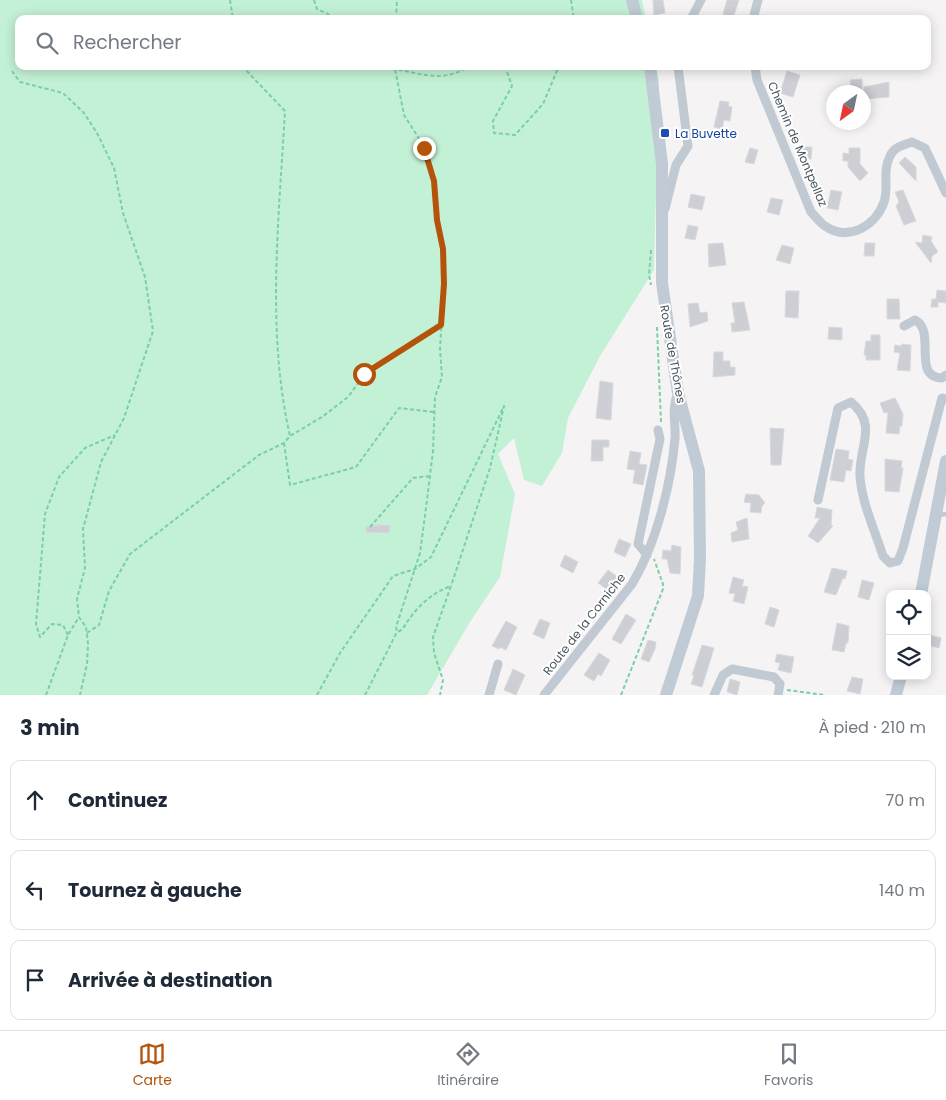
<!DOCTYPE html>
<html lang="fr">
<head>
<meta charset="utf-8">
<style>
	:root { --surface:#fff; --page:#f2f2f3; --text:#1f2937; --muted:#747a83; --line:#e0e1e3; --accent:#b45309 }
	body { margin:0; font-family:Poppins,sans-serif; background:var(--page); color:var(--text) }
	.controls { position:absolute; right:15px; bottom:15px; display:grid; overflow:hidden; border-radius:10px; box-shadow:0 2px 12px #0003 }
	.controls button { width:45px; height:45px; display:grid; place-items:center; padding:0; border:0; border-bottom:1px solid var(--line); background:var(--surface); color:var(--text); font:25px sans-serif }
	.compass { position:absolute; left:826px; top:85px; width:45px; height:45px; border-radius:50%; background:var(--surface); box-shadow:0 2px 12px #0003; rotate:213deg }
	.stop { position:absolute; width:15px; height:15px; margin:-11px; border:4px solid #b45309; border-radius:50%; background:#fff }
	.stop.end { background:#b45309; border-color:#fff; box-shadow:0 1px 5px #0008 }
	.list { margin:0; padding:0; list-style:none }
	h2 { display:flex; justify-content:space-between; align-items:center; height:65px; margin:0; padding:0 20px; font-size:21px }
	h2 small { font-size:16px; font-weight:400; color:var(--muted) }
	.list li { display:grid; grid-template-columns:32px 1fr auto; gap:15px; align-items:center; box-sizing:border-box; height:80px; margin:0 10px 10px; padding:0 10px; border:1px solid var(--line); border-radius:10px }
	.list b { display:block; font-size:19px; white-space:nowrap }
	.list em { font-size:16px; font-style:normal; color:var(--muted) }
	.icon { flex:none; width:28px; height:28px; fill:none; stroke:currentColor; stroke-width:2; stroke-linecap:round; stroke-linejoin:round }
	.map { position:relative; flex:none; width:946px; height:695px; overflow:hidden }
	.search { position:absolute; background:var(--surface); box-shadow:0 2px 12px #0003; left:15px; right:15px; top:15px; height:55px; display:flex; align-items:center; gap:12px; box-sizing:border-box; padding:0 18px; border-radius:10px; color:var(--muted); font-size:19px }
	.sheet { height:335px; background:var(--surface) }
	nav { display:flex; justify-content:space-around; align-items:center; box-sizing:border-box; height:70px; border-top:1px solid var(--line); background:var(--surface); font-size:14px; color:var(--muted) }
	nav a { display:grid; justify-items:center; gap:2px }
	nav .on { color:var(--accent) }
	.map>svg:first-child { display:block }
</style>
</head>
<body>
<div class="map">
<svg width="946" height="695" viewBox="0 0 946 695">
	<rect width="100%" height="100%" fill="#f5f3f3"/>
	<path fill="#c3f1d5" d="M0 0H642L646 19H19V66H656L659 80 654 270 600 356 568 418 562 453 542 486 524 480 514 438 498 454 515 494 500 577 470 622 427 695H0Z"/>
	<path fill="#cdcfd5" stroke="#d7d9de" d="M653 0H663L665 13 654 15Z
		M727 0H739L733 18 723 14Z
		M787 71 800 75 793 97 780 93Z
		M862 79V92H852L850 80Z
		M889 82V97L864 99V87Z
		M720 101 729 102 728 106 732 107 730 121 724 120 722 129 714 127Z
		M801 147H812L811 159 800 158Z
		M750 148 758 150 754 164 745 162Z
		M849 148H860V164L868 173 860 181 848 167V161H843V153L849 154Z
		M905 157 916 167V181L899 163Z
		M831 190 842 192 838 210 827 208Z
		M903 190 916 221 904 225 896 206 899 202 895 192Z
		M691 194 705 197 702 210 688 207Z
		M771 198 783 200 779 215 767 212Z
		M688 225 698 227 695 240 685 238Z
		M923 235 932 237 931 241 938 252 932 256 931 263 915 242 922 243Z
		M723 243 726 265 709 267 708 244Z
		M865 243H875L874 256H864Z
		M782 245 794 248 790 264 776 260Z
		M937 290 946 291V303L938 302V307H931L932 299H936Z
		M786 291H799L798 318 785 317Z
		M887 299H899L900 319H887Z
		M744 302 750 330 732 332 731 323H735L732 303Z
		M698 303 700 313 707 312 708 321 690 327 688 304Z
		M829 327 842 328V340L828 339Z
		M871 335H880V360H866V355H864L866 341H871Z
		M902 344 911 345 910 371 897 370 900 353 894 352 895 345 901 346Z
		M714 352H723V361H730V367H735V375L713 377Z
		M600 381 613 383 611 420 596 418Z
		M895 398 903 414 902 426H900L899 434 886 433 888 412 884 413 880 403Z
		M770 428 784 429 781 465H771Z
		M592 440H609V447H603V461H591Z
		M836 449 849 451 848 459 853 460 851 471 846 470 844 482 830 480Z
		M630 451 641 453 639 464 647 465 643 485 633 483 635 470 627 469Z
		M885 459 902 461 901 468H903L899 492 885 491Z
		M746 494 759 495 765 503 762 506 761 513 750 512 751 503 744 502Z
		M817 507 832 510 831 525 833 526 818 543 808 536 820 518H815Z
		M747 518 749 539 732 542 731 533 738 530 736 522Z
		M380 525H390L389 533 366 532V527Z
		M619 539 631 544 625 557 614 552Z
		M672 545 681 547 680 574 670 573 667 559H662L663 550 671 551Z
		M565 555 578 562 573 573 560 566Z
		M832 568 847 571 845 579 843 578 836 595 824 592Z
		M608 570 619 578 609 591 598 583Z
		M733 577 744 580 742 586 748 587 744 604 733 601 735 594 729 593Z
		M862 580 874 583 869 600 858 597Z
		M770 607 779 610 774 627 765 624Z
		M626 614 636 620 621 644 612 639Z
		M540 619 550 623 544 639 533 634Z
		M506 621 517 627 506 650 500 647 499 649 492 646Z
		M837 623 849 626 848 643H846L844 652 832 650Z
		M929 635 941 638 939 648 928 645Z
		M648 640 656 642 655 649 649 662 641 659Z
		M702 645 714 648 702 687 691 684 694 676 692 675Z
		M599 653 610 660 601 676 598 674 594 681 584 675Z
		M777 654 794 657 791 673 778 670 780 663 775 662Z
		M513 669 525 675 516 695 504 690Z
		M852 677 863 679 860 694 847 691Z
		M730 679 740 682 737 695 727 692Z"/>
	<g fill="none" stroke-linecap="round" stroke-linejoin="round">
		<path stroke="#7ad0a6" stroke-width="2" stroke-dasharray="4 2.5" stroke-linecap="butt" d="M230 0 233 19
			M314 0 317 9 328 14 331 19
			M571 0 574 19
			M396 19 397 0
			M242 66 285 111C279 218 266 331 290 436
			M390 66 395 69 404 115 425 148 434 181 437 220 443 249 444 283 440 349 442 377 435 397 433 451 426 508 420 553 396 627 397 632C404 630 405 624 410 618 420 604 434 592 451 586L433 637 434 653 443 680 440 695
			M395 66V69C422 74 445 83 469 66
			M505 66 512 86 493 121 494 133 515 135 543 104 559 66
			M12 71 20 82 63 93 84 113 97 133 114 168 123 213 145 277 153 331 124 418 101 462 83 529 85 568 77 599 79 617 86 627 88 644 87 664 80 695
			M651 250 649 275 651 285
			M657 327 661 422
			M284 443 290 485 356 467 399 408 434 412
			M370 527 413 478 431 476
			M87 633 99 625 109 591 130 554 259 455 284 443 290 436 322 417 348 397 365 374 441 325
			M68 635 63 625 52 624 40 637 36 624 45 514 59 477 85 448 115 435
			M787 690 825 695
			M46 695 68 635 79 617
			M317 695 340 653 393 576 415 569 431 557 504 406 490 468 451 586
			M365 695 397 632
			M621 695 663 589V584L654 559"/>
		<path stroke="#c1cad2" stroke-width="4.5" d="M937 515 946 514"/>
		<path stroke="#c1cad2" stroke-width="9" d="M691 19 701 0
			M753 19 758 0
			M755 66 757 80 811 212C816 217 820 223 825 226 848 242 876 226 884 202 889 188 882 171 890 156 894 147 903 145 912 142L925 148 946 193
			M665 209 676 165 688 146 678 66
			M904 326 915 320C937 331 911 377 942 378L946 375
			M818 500 838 408 851 402C879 425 858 448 860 477 862 503 875 531 883 556L890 563 898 561 903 548 942 398 946 399
			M647 555 638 544 660 439 658 430
			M489 695 498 664
			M544 695 632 584C656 544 671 485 675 438 676 423 671 408 678 393
			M714 695 723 675 732 669 774 677 780 684 778 695"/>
		<path stroke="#c1cbd6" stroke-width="12" d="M632 0 637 19
			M650 66 662 164V283L678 393 699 471 700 559 698 596 666 695
			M921 594 946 461
			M896 695 901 676"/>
	</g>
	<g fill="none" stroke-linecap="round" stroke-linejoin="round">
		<path stroke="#b45309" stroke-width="6" d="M364 374 441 325 444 284 443 249 437 220 434 181 424 148"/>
	</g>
	<rect fill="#1a4fb4" stroke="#fff" stroke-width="2" x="660" y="128" width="10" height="10" rx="2.5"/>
	<g text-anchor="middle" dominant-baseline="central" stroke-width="4" stroke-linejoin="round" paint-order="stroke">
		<g font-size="12" fill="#164399" stroke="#fff" text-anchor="start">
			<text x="675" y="133">La Buvette</text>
		</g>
		<g font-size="12" fill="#4a5661" stroke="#fff">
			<text transform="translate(798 144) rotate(67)">Chemin de Montpellaz</text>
			<text transform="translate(673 354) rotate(80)">Route de Thônes</text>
			<text transform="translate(584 624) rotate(-52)">Route de la Corniche</text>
		</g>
	</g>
</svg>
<div class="controls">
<button><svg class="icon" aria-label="locate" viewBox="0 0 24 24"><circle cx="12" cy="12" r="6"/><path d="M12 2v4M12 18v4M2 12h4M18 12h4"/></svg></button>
<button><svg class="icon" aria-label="layers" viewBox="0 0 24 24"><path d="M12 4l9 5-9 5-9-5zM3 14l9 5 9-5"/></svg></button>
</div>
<svg class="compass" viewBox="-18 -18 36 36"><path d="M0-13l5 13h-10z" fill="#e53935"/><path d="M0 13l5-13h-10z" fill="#747a83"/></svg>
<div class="stop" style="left:364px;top:374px"></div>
<div class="stop end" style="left:424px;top:148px"></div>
<div class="search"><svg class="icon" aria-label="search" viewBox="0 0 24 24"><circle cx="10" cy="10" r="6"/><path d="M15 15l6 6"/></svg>Rechercher</div>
</div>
<section class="sheet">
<h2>3 min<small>À pied · 210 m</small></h2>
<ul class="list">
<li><svg class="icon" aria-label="ahead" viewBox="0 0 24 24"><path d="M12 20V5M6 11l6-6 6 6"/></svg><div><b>Continuez</b></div><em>70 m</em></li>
<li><svg class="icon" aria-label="left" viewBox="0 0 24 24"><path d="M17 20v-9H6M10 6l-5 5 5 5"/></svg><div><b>Tournez à gauche</b></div><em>140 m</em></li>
<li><svg class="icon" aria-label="arrive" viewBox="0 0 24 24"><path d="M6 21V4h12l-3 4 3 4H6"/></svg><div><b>Arrivée à destination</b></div></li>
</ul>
</section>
<nav>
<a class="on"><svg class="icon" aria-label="map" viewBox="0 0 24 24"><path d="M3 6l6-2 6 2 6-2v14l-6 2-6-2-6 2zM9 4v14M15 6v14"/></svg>Carte</a>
<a><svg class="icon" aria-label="directions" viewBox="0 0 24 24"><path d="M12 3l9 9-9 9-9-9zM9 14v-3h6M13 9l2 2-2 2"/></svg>Itinéraire</a>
<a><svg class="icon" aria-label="saved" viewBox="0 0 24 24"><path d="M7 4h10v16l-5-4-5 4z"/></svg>Favoris</a>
</nav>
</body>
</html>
